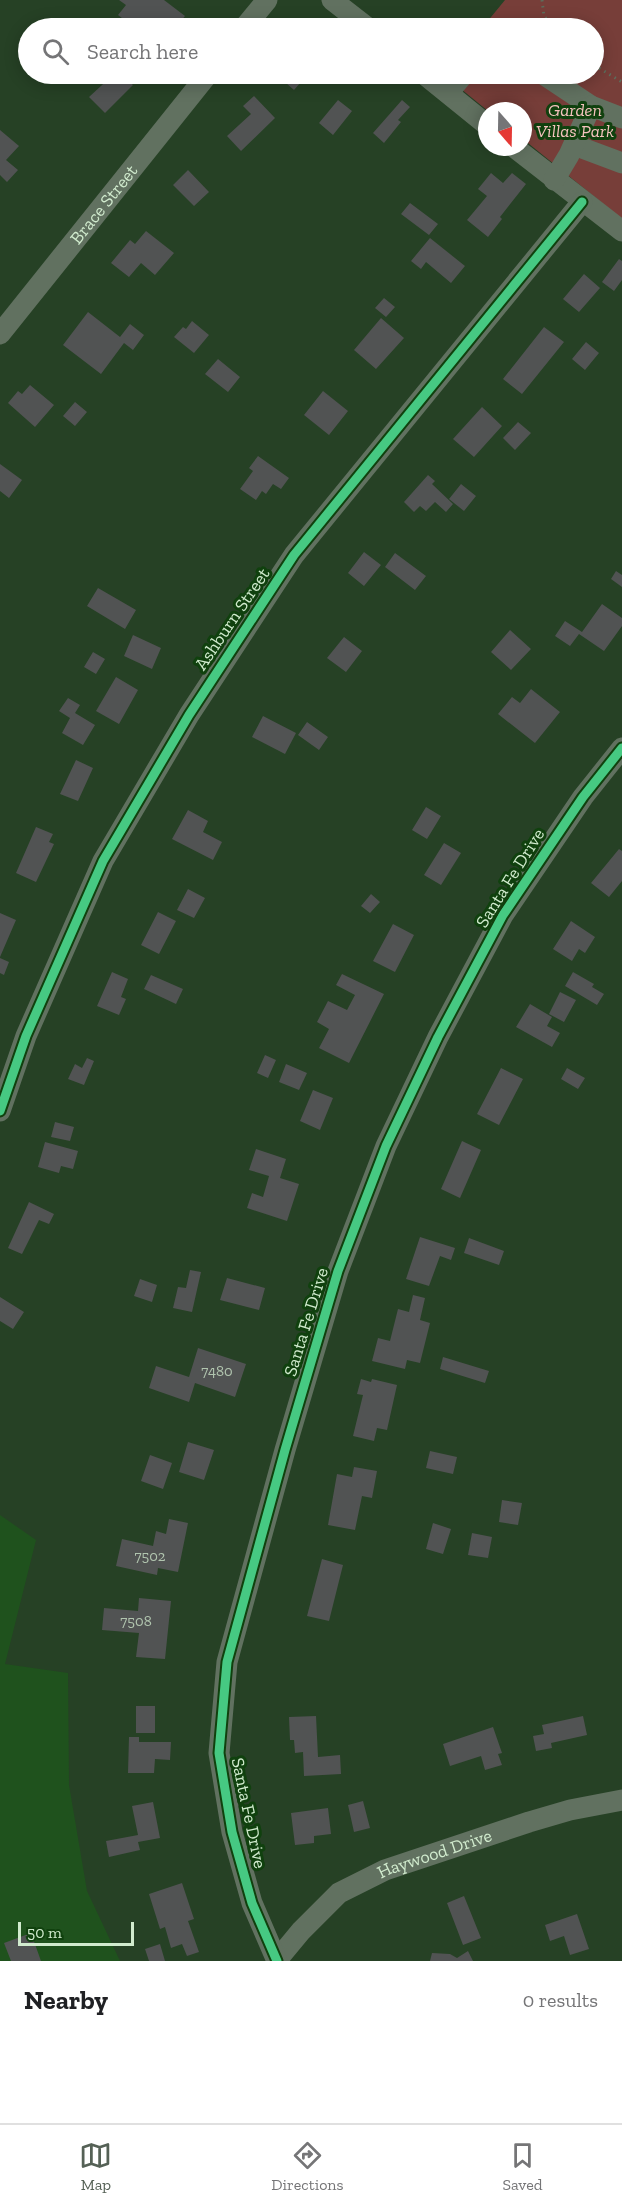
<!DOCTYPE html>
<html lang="en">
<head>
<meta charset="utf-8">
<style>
	:root { --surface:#fff; --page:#f6f6f6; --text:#202124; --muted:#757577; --line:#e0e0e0; --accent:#556156 }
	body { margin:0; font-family:"Zilla Slab",serif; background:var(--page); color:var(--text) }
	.compass { position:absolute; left:478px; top:102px; width:54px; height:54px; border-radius:50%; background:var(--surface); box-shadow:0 3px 15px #0003; rotate:160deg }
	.scale { position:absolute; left:18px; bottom:15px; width:116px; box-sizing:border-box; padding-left:6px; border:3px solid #d1ebce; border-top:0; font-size:16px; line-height:21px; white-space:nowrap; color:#d1ebce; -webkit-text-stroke:4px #10410e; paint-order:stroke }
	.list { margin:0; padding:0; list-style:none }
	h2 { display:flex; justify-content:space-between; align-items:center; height:78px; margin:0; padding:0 24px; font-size:26px }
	h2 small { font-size:20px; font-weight:400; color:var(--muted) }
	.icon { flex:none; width:33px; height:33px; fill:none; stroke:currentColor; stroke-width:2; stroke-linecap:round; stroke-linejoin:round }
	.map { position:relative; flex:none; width:622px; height:1961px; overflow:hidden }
	.search { position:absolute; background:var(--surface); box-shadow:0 3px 15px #0003; left:18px; right:18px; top:18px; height:66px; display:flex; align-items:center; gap:15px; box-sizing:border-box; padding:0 21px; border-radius:33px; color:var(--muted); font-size:22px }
	.sheet { height:162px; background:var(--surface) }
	nav { display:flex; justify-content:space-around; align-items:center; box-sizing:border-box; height:84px; border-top:2px solid var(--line); background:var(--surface); font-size:16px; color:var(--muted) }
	nav a { display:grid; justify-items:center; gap:3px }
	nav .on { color:var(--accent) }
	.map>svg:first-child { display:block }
</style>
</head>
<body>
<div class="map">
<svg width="622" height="1961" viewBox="0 0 622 1961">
	<rect width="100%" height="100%" fill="#264125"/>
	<path fill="#1f521d" d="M0 1515 36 1540 5 1664 68 1673 69 1785 87 1891 120 1961H0Z"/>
	<path fill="#773e39" d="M505 0H622V219L523 139V111H488L444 75 446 74H594V28H482Z"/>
	<path fill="#515353" d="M119 0H164L185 16 175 28H135L118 15 126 5Z
		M114 74H121L133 85 105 113 89 97Z
		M278 74H308L294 90 277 75Z
		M254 96 275 118 241 151 227 136 251 114 243 106Z
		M338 100 352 111 333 135 319 123Z
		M402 100 410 107 398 120 401 122 384 143 373 133Z
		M0 130 19 146 6 160 18 170 7 182 0 175Z
		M188 170 209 192 194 206 173 185Z
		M491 173 503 183 512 173 526 184 500 217 502 219 488 237 467 220 487 196 478 189Z
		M410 203 438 224 429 235 401 214Z
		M146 231 174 253 155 275 141 263 129 277 111 263 130 240 135 244Z
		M430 238 465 266 451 283 426 262 421 269 411 261Z
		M619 259 622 261V280L614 291 602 282Z
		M584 274 600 288 579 312 563 299Z
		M384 298 395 307 386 317 375 308Z
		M88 312 120 337 130 324 144 335 133 350 124 343 101 374 63 345Z
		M381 318 404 338 376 369 354 350Z
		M192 321 209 335 194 353 174 337 183 327 186 329Z
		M544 327 564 342 522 394 503 379Z
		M586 342 599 353 585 370 572 359Z
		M218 359 240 377 228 392 205 374Z
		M30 385 54 405 35 427 8 403 18 391 22 394Z
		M323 391 348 411 329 435 304 415Z
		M75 402 87 412 75 426 63 416Z
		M482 407 502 426 474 457 453 439Z
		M518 422 531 433 515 450 503 438Z
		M258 456 289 478 281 489 273 484 266 494 262 491 256 500 240 489 253 471 249 468Z
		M0 464 22 480 9 498 0 491Z
		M428 475 435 481 432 484 453 504 446 512 435 502 426 511 420 506 414 512 404 502Z
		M461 484 476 496 464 511 449 499Z
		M364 552 381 565 364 586 348 573Z
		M395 553 426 576 415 590 385 567Z
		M616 571 622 575V587L611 579Z
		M98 588 136 610 125 629 87 606Z
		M602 604 622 618V626L604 651 579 634 570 646 555 636 565 621 582 632Z
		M510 630 531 649 511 670 491 652Z
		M133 635 161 648 152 669 124 656Z
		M344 637 362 651 346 672 327 658Z
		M93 652 105 659 96 674 84 667Z
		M116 677 138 690 119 724 96 711Z
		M531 689 560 712 535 743 498 714 512 697 520 703Z
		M68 698 80 705 75 713 95 725 83 745 62 733 70 718 59 711Z
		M263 716 296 733 285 754 252 737Z
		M307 722 328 737 319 750 298 735Z
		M76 760 93 768 78 801 60 794Z
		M426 807 441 816 427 839 412 830Z
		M188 810 208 821 203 832 222 842 213 860 172 839Z
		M36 827 53 834 49 842 54 844 36 882 16 873Z
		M444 843 461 853 441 885 424 875Z
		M619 849 622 851V881L609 897 591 883Z
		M188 889 205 898 194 918 177 910Z
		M371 894 380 902 370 913 361 906Z
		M158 912 176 921 159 954 141 945Z
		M0 913 16 920 0 957Z
		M571 921 595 937 585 953 579 949 572 961 553 949Z
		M393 924 414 935 395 972 373 961Z
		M0 958 9 962 4 975 0 973Z
		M112 972 128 979 121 997 126 999 119 1015 97 1006Z
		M573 972 594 984 592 987 604 994 597 1005 565 986Z
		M342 974 384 994 349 1063 319 1048 329 1029 317 1022 328 1001 347 1010 355 995 336 985Z
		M151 975 183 989 176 1004 144 989Z
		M560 992 576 1000 564 1022 549 1014Z
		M530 1004 552 1017 547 1026 560 1033 552 1047 516 1027Z
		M265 1055 276 1060 268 1078 257 1073Z
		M87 1058 94 1061 84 1085 68 1079 75 1064 82 1068Z
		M286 1064 307 1073 299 1090 279 1082Z
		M501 1068 523 1079 499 1125 477 1114Z
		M567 1068 585 1078 578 1089 561 1079Z
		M313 1090 333 1098 320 1130 300 1121Z
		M55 1122 74 1127 70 1141 51 1137Z
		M462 1141 481 1150 460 1198 441 1189Z
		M45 1142 78 1151 73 1169 61 1166 59 1173 38 1167Z
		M256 1149 286 1159 280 1178 299 1184 287 1221 247 1208 252 1193 263 1197 269 1176 249 1170Z
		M29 1202 54 1214 49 1224 39 1220 22 1254 8 1248Z
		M420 1237 455 1248 451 1260 440 1256 429 1286 406 1279Z
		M469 1238 504 1251 499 1265 464 1253Z
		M190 1270 201 1272 192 1312 173 1308 178 1287 186 1288Z
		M227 1278 265 1288 259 1310 220 1300Z
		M140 1279 157 1285 152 1302 134 1296Z
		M413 1295 425 1298 420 1320 430 1323 420 1363 407 1360 405 1369 372 1361 378 1338 390 1341 398 1309 409 1312Z
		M0 1297 24 1312 13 1329 0 1321Z
		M198 1348 246 1364 235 1397 195 1383 189 1402 149 1388 156 1366 189 1377Z
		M443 1357 489 1371 485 1383 440 1369Z
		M361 1379 371 1382 372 1379 397 1385 387 1430 377 1428 374 1441 353 1436 363 1395 357 1394Z
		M188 1442 214 1450 204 1480 179 1472Z
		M430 1451 457 1457 453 1474 426 1468Z
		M150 1455 172 1463 163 1489 141 1481Z
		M354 1467 377 1471 372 1498 362 1496 355 1530 328 1525 337 1474 352 1477Z
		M502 1500 522 1503 518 1525 499 1522Z
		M169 1519 188 1523 178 1572 158 1568 157 1575 116 1566 122 1539 153 1546 156 1531 166 1534Z
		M433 1523 451 1529 443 1554 426 1549Z
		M472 1533 492 1537 488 1558 468 1555Z
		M322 1559 343 1565 329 1621 307 1616Z
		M139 1598 171 1601 165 1659 136 1657 139 1633 102 1630 104 1608 138 1611Z
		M136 1706H155V1733H136Z
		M316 1716 318 1757 340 1755 341 1774 304 1776 303 1752 295 1753 294 1740H290L289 1717Z
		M583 1716 587 1735 551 1743 552 1748 536 1751 533 1736 544 1734 542 1725Z
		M493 1727 502 1753 498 1754 502 1765 485 1770 481 1756 450 1766 443 1744Z
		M129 1737H139V1742H171L170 1760 155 1759 154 1773H128Z
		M363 1801 370 1828 354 1832 348 1805Z
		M153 1802 160 1838 138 1842 140 1850 109 1857 106 1841 138 1835 132 1806Z
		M328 1808 331 1834 314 1836V1843L295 1845 291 1813Z
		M182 1883 194 1919 188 1921 199 1952 187 1956 182 1944 171 1948 165 1927 160 1929 149 1894Z
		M464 1896 481 1938 463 1945 447 1903Z
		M577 1914 589 1949 570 1955 564 1936 550 1941 545 1925Z
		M31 1933 41 1961H11L4 1943Z
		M160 1944 165 1961H149L145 1949Z
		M468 1951 473 1961H430L432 1953 450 1954 457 1958Z"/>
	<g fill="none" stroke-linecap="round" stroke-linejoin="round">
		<path stroke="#5d6d5c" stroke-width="3" stroke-dasharray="1.5 4.5" stroke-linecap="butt" d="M542 0 544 16 553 28
			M594 65 622 82"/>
		<g stroke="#617160" stroke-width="21">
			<path d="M332 0 368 28"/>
			<path d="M244 28 267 0"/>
			<path d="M424 74 487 125"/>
			<path d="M543 74 591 106 622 118"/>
			<path d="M448 93 464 74"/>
			<path d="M574 145 622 163"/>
			<path d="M514 147 622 231"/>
			<path d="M554 180 569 155 591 106"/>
			<path id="s1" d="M0 334 208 74"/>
			<path d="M0 1111 26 1036 103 861 189 715 294 555 582 202"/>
			<path id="s2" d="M277 1960 301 1931 339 1893 385 1870 529 1822 570 1810 622 1800"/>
			<path d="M277 1961 252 1903 232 1832 219 1753 227 1662 285 1450 338 1271 386 1146 438 1037 503 915 583 797 622 748"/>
		</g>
		<defs>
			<path id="cycleway" d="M0 1111 26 1036 103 861 189 715 294 555 582 202
				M277 1961 252 1903 232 1832 219 1753 227 1662 285 1450 338 1271 386 1146 438 1037 503 915 583 797 622 748"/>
		</defs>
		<use href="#cycleway" stroke="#10410e" stroke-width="13"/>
		<use href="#cycleway" stroke="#46c982" stroke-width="9"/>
	</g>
	<g text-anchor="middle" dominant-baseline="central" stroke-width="6" stroke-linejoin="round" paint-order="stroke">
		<g font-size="15" fill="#b1c5af">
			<text x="217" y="1371">7480</text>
			<text x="150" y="1556">7502</text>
			<text x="136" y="1621">7508</text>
		</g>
		<g font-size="18" font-style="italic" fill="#f6c3bf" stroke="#10410e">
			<text x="575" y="110">Garden<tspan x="575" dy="21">Villas Park</tspan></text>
		</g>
		<g font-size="18" fill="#d1ebce" stroke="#10410e">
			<text stroke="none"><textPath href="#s1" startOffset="166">Brace Street</textPath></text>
			<text transform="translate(232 619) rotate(-56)">Ashburn Street</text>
			<text transform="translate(510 878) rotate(-58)">Santa Fe Drive</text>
			<text transform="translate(306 1322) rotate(-73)">Santa Fe Drive</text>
			<text transform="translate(249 1813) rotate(78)">Santa Fe Drive</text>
			<text stroke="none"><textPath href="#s2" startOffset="195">Haywood Drive</textPath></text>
		</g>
	</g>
</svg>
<svg class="compass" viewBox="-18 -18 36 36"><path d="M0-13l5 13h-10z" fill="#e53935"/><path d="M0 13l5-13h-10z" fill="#757577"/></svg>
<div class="scale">50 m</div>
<div class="search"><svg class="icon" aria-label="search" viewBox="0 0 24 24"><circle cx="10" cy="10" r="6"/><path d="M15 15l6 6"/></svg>Search here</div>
</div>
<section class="sheet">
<h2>Nearby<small>0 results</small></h2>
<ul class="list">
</ul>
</section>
<nav>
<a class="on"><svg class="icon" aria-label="map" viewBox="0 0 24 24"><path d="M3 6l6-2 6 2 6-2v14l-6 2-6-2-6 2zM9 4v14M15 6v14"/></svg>Map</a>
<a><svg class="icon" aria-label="directions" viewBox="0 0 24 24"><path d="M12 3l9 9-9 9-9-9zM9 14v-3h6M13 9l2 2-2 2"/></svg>Directions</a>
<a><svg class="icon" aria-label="saved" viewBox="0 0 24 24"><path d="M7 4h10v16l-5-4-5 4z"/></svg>Saved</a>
</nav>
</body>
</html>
